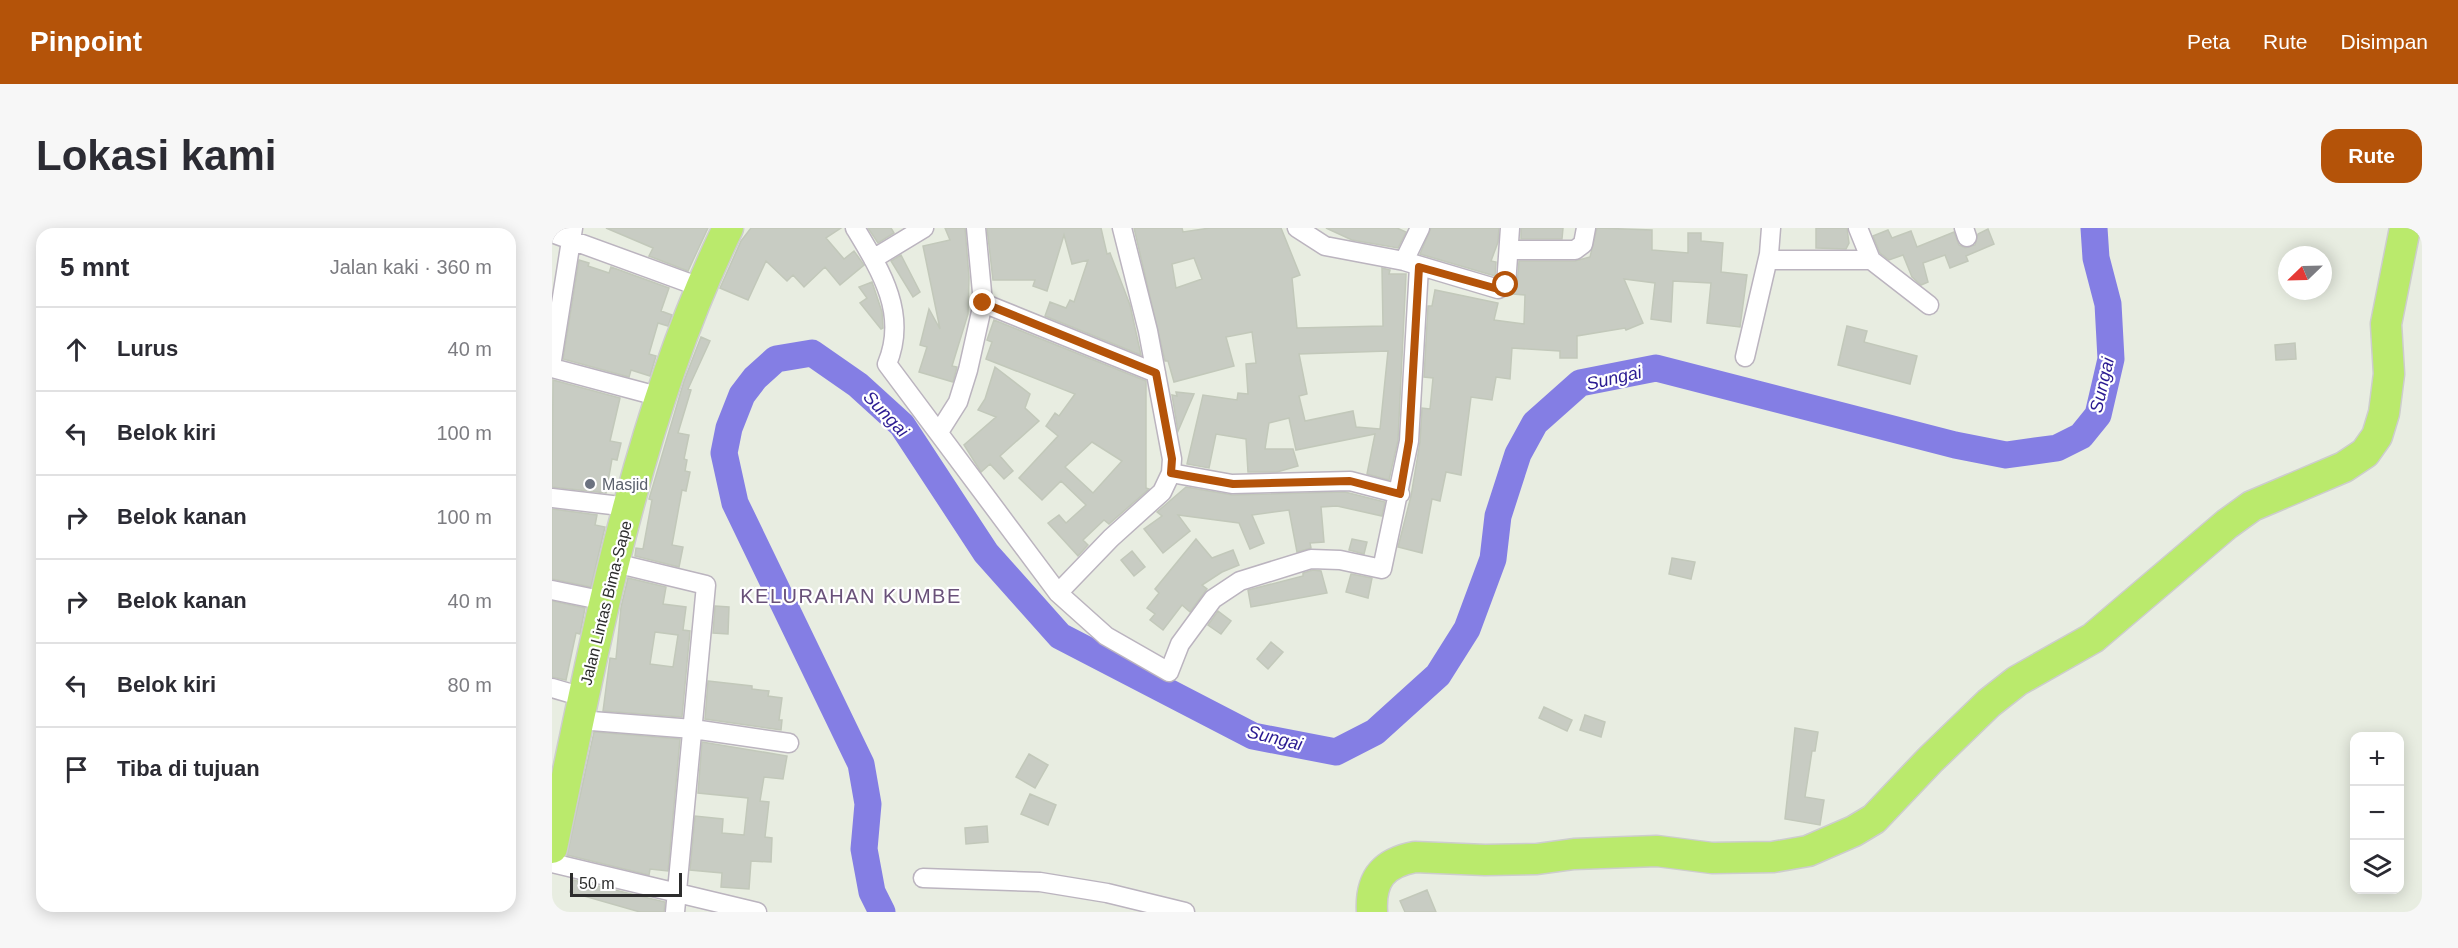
<!DOCTYPE html>
<html lang="id">
<head>
<meta charset="utf-8">
<style>
	:root { --surface:#fff; --page:#f7f7f7; --text:#2b2b33; --muted:#7c7c81; --line:#e1e1e2; --accent:#b45309 }
	body { margin:0; font-family:Arial,sans-serif; background:var(--page); color:var(--text) }
	.controls { position:absolute; right:18px; bottom:18px; display:grid; overflow:hidden; border-radius:12px; box-shadow:0 3px 15px #0003 }
	.controls button { width:54px; height:54px; display:grid; place-items:center; padding:0; border:0; border-bottom:2px solid var(--line); background:var(--surface); color:var(--text); font:30px sans-serif }
	.compass { position:absolute; left:1726px; top:18px; width:54px; height:54px; border-radius:50%; background:var(--surface); box-shadow:0 3px 15px #0003; rotate:247deg }
	.scale { position:absolute; left:18px; bottom:15px; width:112px; box-sizing:border-box; padding-left:6px; border:3px solid #2d2d2d; border-top:0; font-size:16px; line-height:21px; white-space:nowrap; color:#2d2d2d; -webkit-text-stroke:4px #fff; paint-order:stroke }
	.stop { position:absolute; width:18px; height:18px; margin:-14px; border:4px solid #b45309; border-radius:50%; background:#fff }
	.stop.end { background:#b45309; border-color:#fff; box-shadow:0 2px 6px #0008 }
	.list { margin:0; padding:0; list-style:none }
	h2 { display:flex; justify-content:space-between; align-items:center; height:78px; margin:0; padding:0 24px; font-size:26px }
	h2 small { font-size:20px; font-weight:400; color:var(--muted) }
	.list li { display:grid; grid-template-columns:39px 1fr auto; gap:18px; align-items:center; box-sizing:border-box; height:84px; padding:0 24px; border-top:2px solid var(--line) }
	.list b { display:block; font-size:22px; white-space:nowrap }
	.list em { font-size:20px; font-style:normal; color:var(--muted) }
	.icon { flex:none; width:33px; height:33px; fill:none; stroke:currentColor; stroke-width:2; stroke-linecap:round; stroke-linejoin:round }
	.map { position:relative; flex:none; width:1870px; height:684px; overflow:hidden; border-radius:18px }
	header { display:flex; align-items:center; gap:36px; box-sizing:border-box; height:84px; padding:0 30px; background:var(--accent); color:#fff }
	header strong { font-size:28px }
	nav { display:flex; gap:33px; margin-inline-start:auto; font-size:21px }
	.intro { display:flex; align-items:center; justify-content:space-between; box-sizing:border-box; height:144px; padding:0 36px }
	h1 { margin:0; font-size:42px }
	.button { padding:15px 27px; border-radius:18px; background:var(--accent); color:#fff; font-size:21px; font-weight:700 }
	main { display:flex; gap:36px; padding:0 36px }
	aside { flex:1; background:var(--surface); border-radius:18px; box-shadow:0 3px 15px #0003 }
	.map>svg:first-child { display:block }
</style>
</head>
<body>
<header>
<strong>Pinpoint</strong>
<nav><a>Peta</a><a>Rute</a><a>Disimpan</a></nav>
</header>
<div class="intro"><h1>Lokasi kami</h1><a class="button">Rute</a></div>
<main>
<aside>
<h2>5 mnt<small>Jalan kaki · 360 m</small></h2>
<ul class="list">
<li><svg class="icon" aria-label="ahead" viewBox="0 0 24 24"><path d="M12 20V5M6 11l6-6 6 6"/></svg><div><b>Lurus</b></div><em>40 m</em></li>
<li><svg class="icon" aria-label="left" viewBox="0 0 24 24"><path d="M17 20v-9H6M10 6l-5 5 5 5"/></svg><div><b>Belok kiri</b></div><em>100 m</em></li>
<li><svg class="icon" aria-label="right" viewBox="0 0 24 24"><path d="M7 20v-9h11M14 6l5 5-5 5"/></svg><div><b>Belok kanan</b></div><em>100 m</em></li>
<li><svg class="icon" aria-label="right" viewBox="0 0 24 24"><path d="M7 20v-9h11M14 6l5 5-5 5"/></svg><div><b>Belok kanan</b></div><em>40 m</em></li>
<li><svg class="icon" aria-label="left" viewBox="0 0 24 24"><path d="M17 20v-9H6M10 6l-5 5 5 5"/></svg><div><b>Belok kiri</b></div><em>80 m</em></li>
<li><svg class="icon" aria-label="arrive" viewBox="0 0 24 24"><path d="M6 21V4h12l-3 4 3 4H6"/></svg><div><b>Tiba di tujuan</b></div></li>
</ul>
</aside>
<div class="map">
<svg width="1870" height="684" viewBox="0 0 1870 684">
	<rect width="100%" height="100%" fill="#e8ede1"/>
	<g fill="none" stroke-linecap="round" stroke-linejoin="round">
		<path stroke="#847ee4" stroke-width="27" d="M330 684 320 664 312 621 316 576 309 536 183 275 172 225 177 200 190 167 203 150 224 131 260 125 306 157 350 197 434 325 508 408 701 508 784 524 823 504 886 447 915 401 941 331 946 288 966 226 983 195 1028 155 1104 140 1403 217 1454 227 1505 220 1529 208 1546 187 1559 131 1556 76 1544 30 1542 0"/>
	</g>
	<path fill="#c8ccc3" stroke="#c2c8ba" stroke-width="1.5" fill-rule="evenodd" d="M54 0H156L136 43 97 28 101 20Z
		M199 0H289L274 10 292 31 302 23 312 37 288 57 273 39 252 59 241 47 235 53 214 33 196 72 168 60 189 13Z
		M316 0H339L342 5 326 15Z
		M393 0H413L417 49 416 86 400 138 405 139 401 154 367 144 375 119 368 117 377 81 388 101 371 18 398 12Z
		M435 0H549L555 26 558 25 578 77 589 127 493 88 498 74 514 80 518 72 522 74 536 32 520 36 512 7 495 63 481 58 483 52H441Z
		M582 0H630L631 4 658 0H729L748 47 740 50 745 100 831 98 830 40 838 42 837 46H854L846 212 837 252 815 246 823 206 744 222 737 190 717 195 713 221H741L746 238 725 244H696L694 211 664 206 657 240 635 236 651 167 685 172 686 165 696 166 694 136 704 135 700 104 674 109 682 138 622 154 616 133H613ZM642 30 650 51 624 60 620 36ZM836 123 828 201 804 199 801 183 753 193 747 168 755 166 747 126Z
		M774 0H845L854 4 846 20 800 12Z
		M879 0H947L946 14 939 33 944 34 943 48 868 26Z
		M969 0H1011L1010 11H969Z
		M1045 0 1100 2V22L1136 25V5H1149V13L1171 15 1169 44 1195 47 1188 99 1155 95 1159 55 1121 53 1119 94 1099 91 1103 55 1072 51 1091 95 1074 102 1073 100 1025 108V130H1008V123L960 120 958 151 944 149 940 172 919 169 909 247 894 244 888 273 880 271 870 325 846 319 859 268 868 214 870 180 878 181 881 150 872 149 876 78H880L883 62 946 75 942 92 972 96 973 67 961 66 965 58 967 33H1023L1038 29Z
		M1264 0H1295L1297 15 1294 21 1264 20Z
		M1436 1 1442 16 1414 28 1416 33 1398 40 1393 27 1371 35 1376 54 1369 57 1360 49 1351 27 1337 32 1328 25 1321 8 1336 2 1340 10 1359 3 1365 19 1402 4 1407 17 1413 20 1423 17 1426 6Z
		M349 27 368 64 361 69 339 33Z
		M27 32 37 35 36 38 57 45 59 39 117 60 109 83 120 87 116 98 106 95 97 126 104 128 98 148 79 142 77 149 11 131Z
		M320 54 330 84 331 100 329 101 308 75 315 70 307 59Z
		M442 92 594 153V260L597 261 557 296 552 292 531 312 536 317 526 328 496 295 507 287 514 295 534 277 509 253 490 272 467 250 506 208 494 198 503 185 507 188 523 166 434 131 440 114 435 112ZM540 214 570 233 541 265 513 239Z
		M1295 98 1315 103 1312 114 1365 128 1358 156 1286 137Z
		M149 109 158 113 136 161 139 162 126 205 137 207 132 231 135 232 133 243 138 244 134 263 130 262 120 317 131 319 127 339 83 328 84 320 91 321 100 272 97 271 132 153Z
		M1743 115 1744 131 1724 132 1723 117Z
		M443 139 478 166 473 180 487 193 448 228 461 243 452 251 438 236 429 244 412 217 444 189 426 182 433 171Z
		M1 152 68 170 58 213 69 215 65 232 60 231 54 265 0 259Z
		M624 164 642 166 626 203 620 167 625 168Z
		M634 259 680 267 793 264 833 274 830 288 785 278 769 279 772 314 758 315 759 320 745 324 737 282 700 287 712 315 698 321 687 295 626 287 638 303 611 325 592 301 610 288 605 284Z
		M0 281 45 287 43 297 53 299 39 359 0 351Z
		M644 311 660 330 681 322 687 337 670 344 650 357 655 361 638 384 630 377 611 402 598 392 603 386 595 380 607 365 603 361Z
		M800 311 815 314 812 326 797 322Z
		M580 323 593 339 582 348 569 332Z
		M1120 330 1143 334 1139 351 1117 346Z
		M761 342 769 343 775 365 699 379 696 362 751 348V345Z
		M799 346 820 350 816 370 794 364Z
		M76 350 114 359 111 376 134 379 131 402 138 403 130 489 51 483 58 430 64 431 69 379ZM103 404 126 407 121 439 98 436Z
		M0 373 33 380 28 406 24 405 14 452 0 449Z
		M163 378 177 379 176 406 161 405Z
		M666 383 679 393 669 406 656 397Z
		M719 414 731 424 716 441 705 431Z
		M156 453 200 458V461L217 463 216 468 230 470 227 492H230L229 502 153 491Z
		M992 479 1020 492 1015 503 987 490Z
		M1033 487 1053 494 1049 509 1028 502Z
		M1243 500 1266 504 1263 523H1260L1253 569 1272 572 1268 597 1233 591Z
		M42 504 128 511 116 643 98 641 97 647 15 627Z
		M150 514 235 528 231 551 212 549 208 573 217 574 213 609 220 610 219 634 199 633 197 661 169 659 170 645 138 642 143 588 171 591 170 605 192 607 196 570 146 565Z
		M477 526 496 537 483 560 464 549Z
		M478 566 504 577 496 597 469 586Z
		M435 598 436 614 414 616 413 600Z
		M21 652 113 674 112 684H88L18 664Z
		M875 662 884 684H853L848 673Z"/>
	<g fill="none" stroke-linecap="round" stroke-linejoin="round">
		<defs>
			<path id="minor" d="M303 0C329 43 356 86 335 136L506 365 554 408 617 444 628 416 661 371 688 353 759 331 788 332 830 341 857 213 867 39
				M745 0 773 18 852 33 946 61 954 57 958 0
				M1306 0 1319 32 1377 77
				M1412 0 1415 9
				M0 5 148 59
				M957 22H1023L1031 16 1034 0
				M321 31 372 0
				M1216 32H1319
				M852 33 868 0
				M431 75 604 145
				M1193 129 1217 26 1219 0
				M0 132 21 0
				M0 140 109 169
				M387 204 406 174 416 142 431 75 424 0
				M619 245 680 256 798 253 848 266
				M0 270 77 279
				M63 335 154 357 123 684
				M0 362 53 373
				M506 365 559 310 610 264 619 245 620 231 596 103 570 0
				M0 460 31 469
				M27 492 141 501 237 515
				M0 635 205 684
				M371 650 488 654 555 665 633 684"/>
			<path id="trunk" d="M0 620C43 415 84 189 176 0
				M820 684C818 651 831 635 863 629L933 632 985 631 1022 626 1105 623 1160 630 1221 629 1256 623 1302 603 1322 591 1378 532 1437 475 1465 453 1541 410 1675 296 1700 278 1792 239 1813 225 1825 208 1832 185 1837 146 1834 96 1853 0"/>
		</defs>
		<use href="#minor" stroke="#bbb4bf" stroke-width="21"/>
		<use href="#trunk" stroke="#cdcdcd" stroke-width="33"/>
		<use href="#minor" stroke="#fff" stroke-width="18"/>
		<use href="#trunk" stroke="#baea6c" stroke-width="30"/>
	</g>
	<g fill="none" stroke-linecap="round" stroke-linejoin="round">
		<path stroke="#b45309" stroke-width="8" d="M431 75 604 145 620 231 619 245 681 256 798 253 848 266 857 213 867 39 946 61 954 57"/>
	</g>
	<circle fill="#6b7280" stroke="#fff" stroke-width="2" cx="38" cy="256" r="6"/>
	<g text-anchor="middle" dominant-baseline="central" stroke-width="4.5" stroke-linejoin="round" paint-order="stroke">
		<g font-size="16" fill="#5b616d" stroke="#fff" text-anchor="start">
			<text x="50" y="256">Masjid</text>
		</g>
		<g font-size="16" fill="#2d2d2d" stroke="#fff">
			<text transform="translate(54 375) rotate(-76)">Jalan Lintas Bima-Sape</text>
		</g>
		<g font-size="18" font-style="italic" fill="#2b1b92" stroke="#fff">
			<text transform="translate(1062 150) rotate(-13)">Sungai</text>
			<text transform="translate(1550 157) rotate(-77)">Sungai</text>
			<text transform="translate(334 186) rotate(46)">Sungai</text>
			<text transform="translate(723 510) rotate(14)">Sungai</text>
		</g>
		<g font-size="20" letter-spacing="1.5" fill="#695179" stroke="#fff">
			<text x="299" y="368">KELURAHAN KUMBE</text>
		</g>
	</g>
</svg>
<div class="controls">
<button>+</button>
<button>−</button>
<button><svg class="icon" aria-label="layers" viewBox="0 0 24 24"><path d="M12 4l9 5-9 5-9-5zM3 14l9 5 9-5"/></svg></button>
</div>
<svg class="compass" viewBox="-18 -18 36 36"><path d="M0-13l5 13h-10z" fill="#e53935"/><path d="M0 13l5-13h-10z" fill="#7c7c81"/></svg>
<div class="scale">50 m</div>
<div class="stop" style="left:954px;top:57px"></div>
<div class="stop end" style="left:431px;top:75px"></div>
</div>
</main>
</body>
</html>
